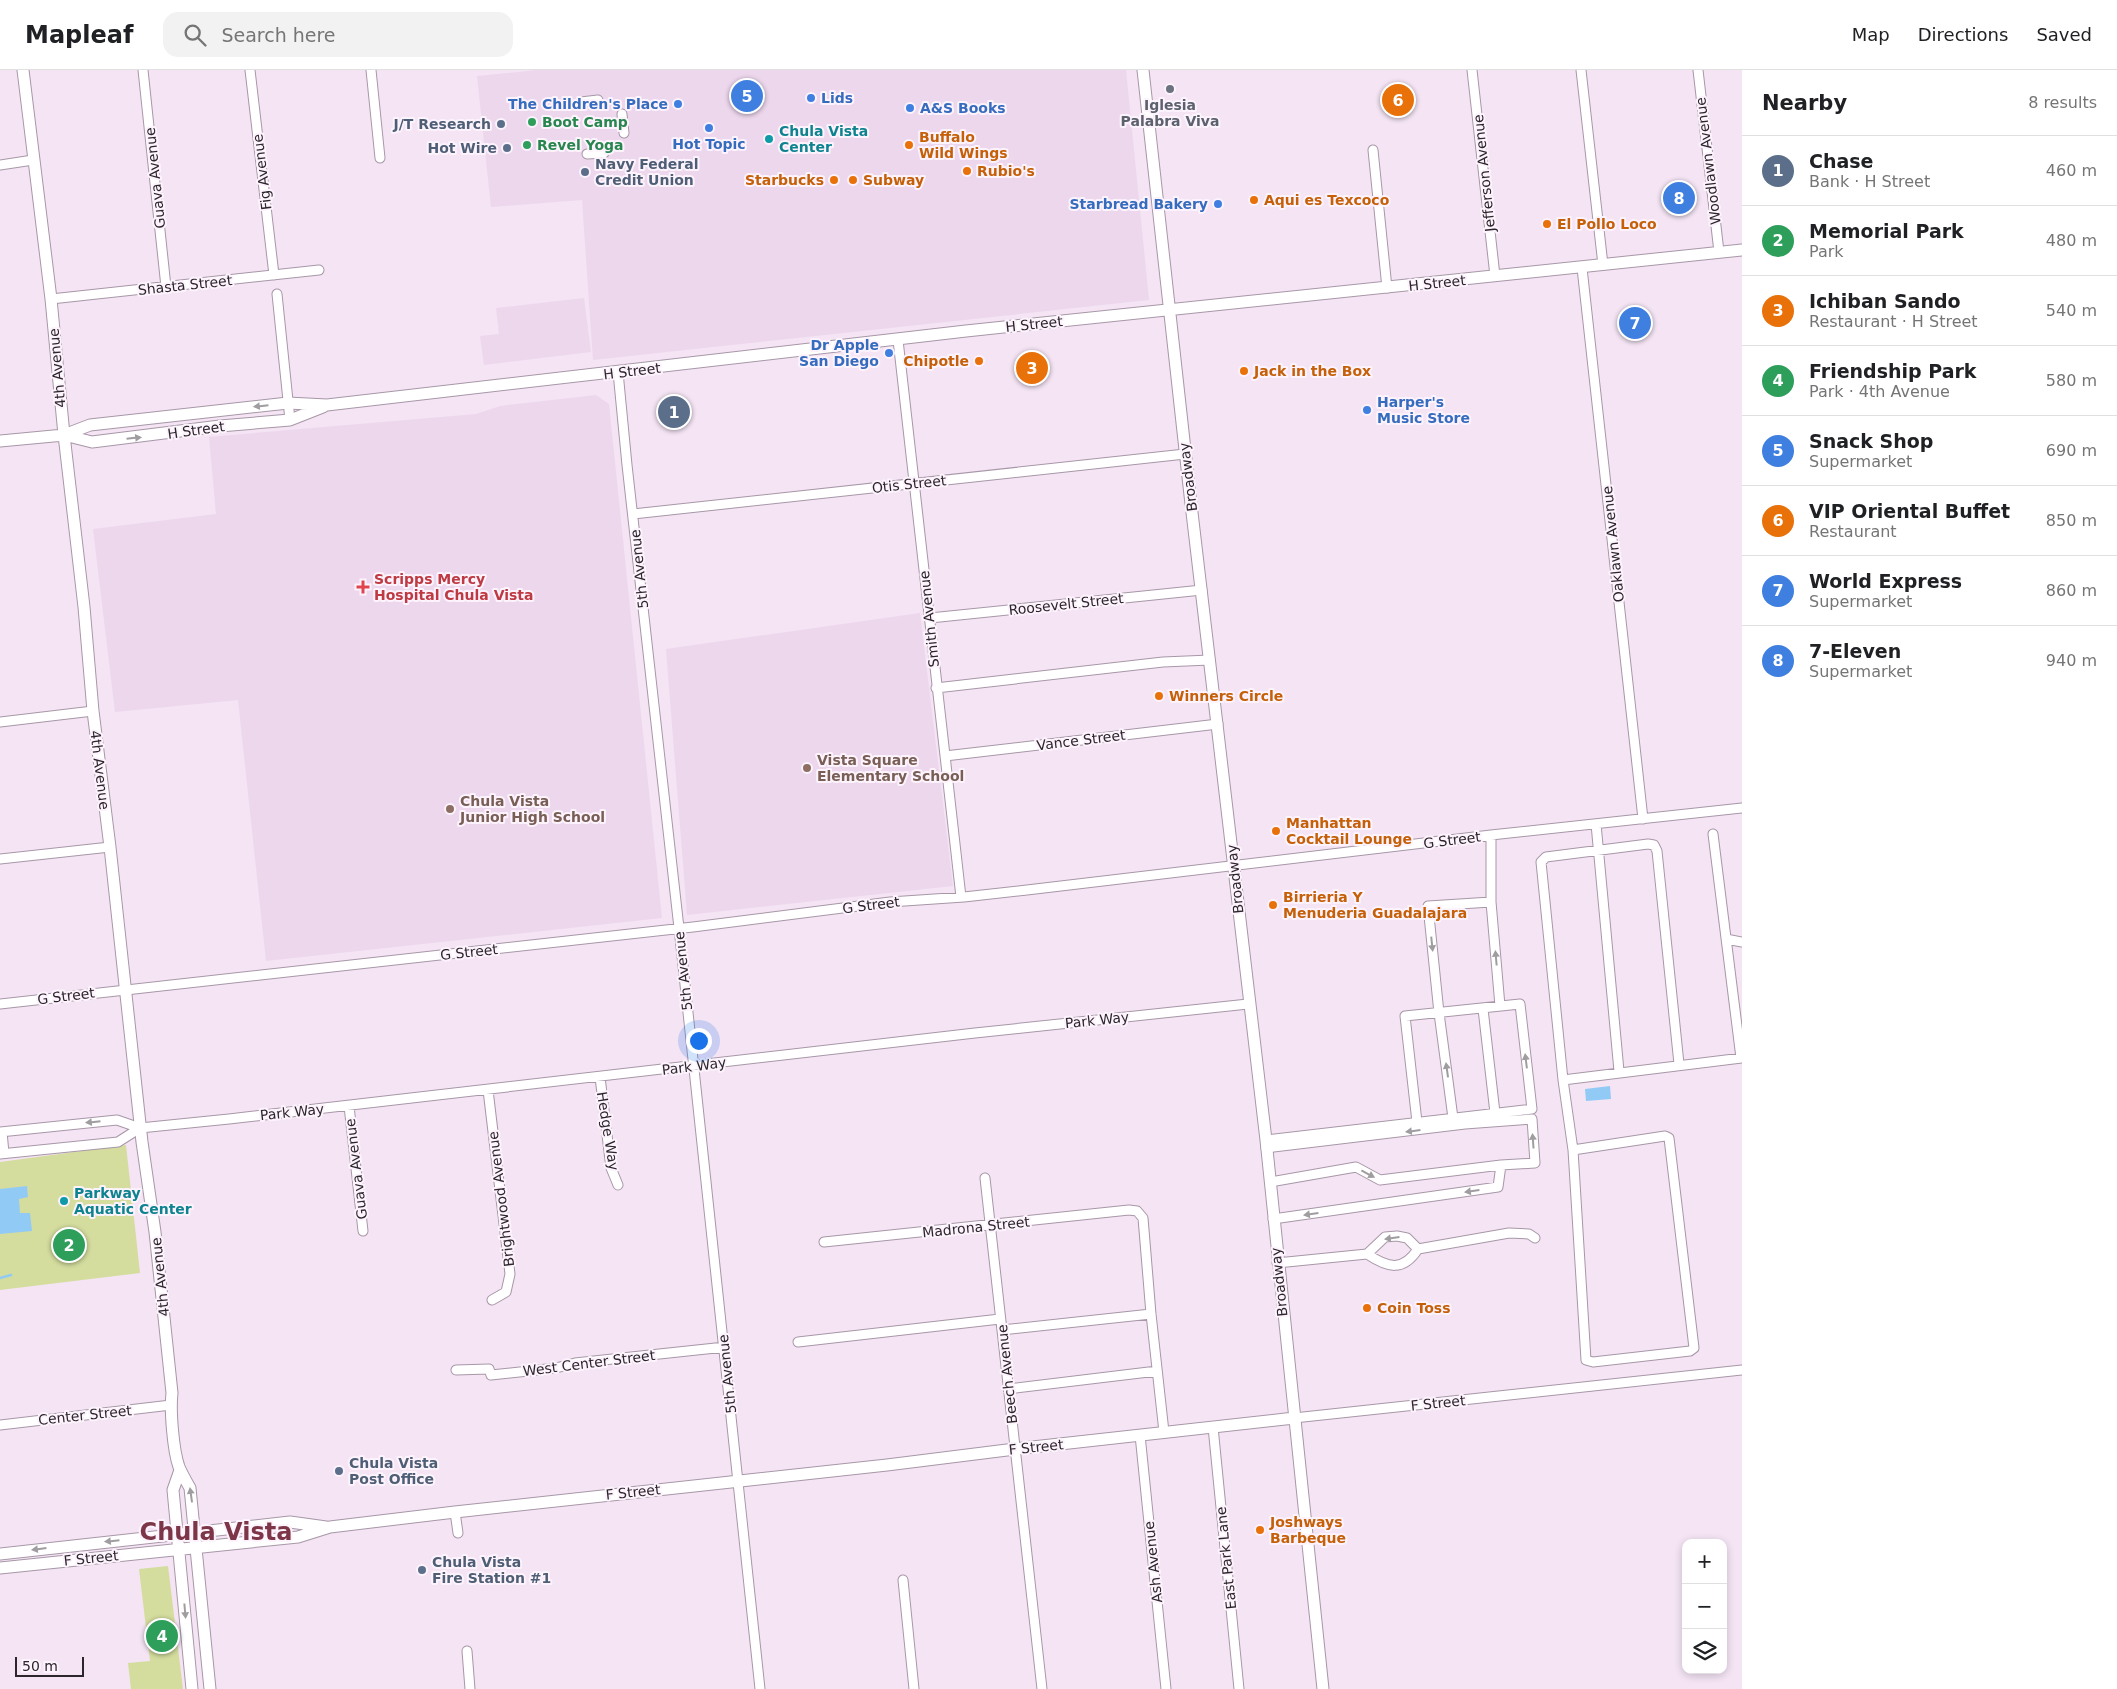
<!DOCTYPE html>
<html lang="en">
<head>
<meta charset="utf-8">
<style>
	:root { --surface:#fff; --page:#f2f2f2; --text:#202124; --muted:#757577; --line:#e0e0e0; --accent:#0f766e }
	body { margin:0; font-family:"DejaVu Sans",sans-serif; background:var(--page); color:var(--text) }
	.controls { position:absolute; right:15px; bottom:15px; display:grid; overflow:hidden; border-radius:10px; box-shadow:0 2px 8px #0003 }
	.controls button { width:45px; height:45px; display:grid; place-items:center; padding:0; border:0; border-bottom:1px solid var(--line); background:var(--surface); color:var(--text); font:25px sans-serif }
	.scale { position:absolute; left:15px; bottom:12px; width:69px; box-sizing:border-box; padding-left:5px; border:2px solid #2c262c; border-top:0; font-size:14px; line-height:18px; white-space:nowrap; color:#2c262c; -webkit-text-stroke:4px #fdf3fd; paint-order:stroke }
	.you { position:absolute; left:698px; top:970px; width:18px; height:18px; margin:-12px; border:4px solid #fff; border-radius:50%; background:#1a73e8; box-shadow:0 0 0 8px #1a73e833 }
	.badge { display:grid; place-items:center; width:32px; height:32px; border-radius:50%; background:var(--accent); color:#fff; font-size:16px; font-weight:700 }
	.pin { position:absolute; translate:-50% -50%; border:2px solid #fff; box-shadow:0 1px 5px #0006 }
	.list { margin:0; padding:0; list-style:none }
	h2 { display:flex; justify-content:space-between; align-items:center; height:65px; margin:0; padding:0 20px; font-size:21px }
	h2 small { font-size:16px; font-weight:400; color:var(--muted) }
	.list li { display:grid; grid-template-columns:32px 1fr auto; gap:15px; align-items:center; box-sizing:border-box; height:70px; padding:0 20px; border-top:1px solid var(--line) }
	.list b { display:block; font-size:19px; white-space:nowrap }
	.list p { margin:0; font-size:16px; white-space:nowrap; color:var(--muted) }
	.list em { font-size:16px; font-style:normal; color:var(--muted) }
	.icon { flex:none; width:28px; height:28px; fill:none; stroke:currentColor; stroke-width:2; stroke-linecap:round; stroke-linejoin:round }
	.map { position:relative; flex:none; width:1742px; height:1619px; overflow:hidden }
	header { display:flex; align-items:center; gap:30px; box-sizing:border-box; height:70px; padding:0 25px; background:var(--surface); border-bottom:1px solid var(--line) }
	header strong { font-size:24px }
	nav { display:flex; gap:28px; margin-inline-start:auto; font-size:18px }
	.search { width:350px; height:45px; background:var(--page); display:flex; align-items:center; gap:12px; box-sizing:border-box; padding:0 18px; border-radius:15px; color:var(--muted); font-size:19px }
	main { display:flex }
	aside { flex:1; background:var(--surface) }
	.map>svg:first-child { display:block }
</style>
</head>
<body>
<header>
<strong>Mapleaf</strong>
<div class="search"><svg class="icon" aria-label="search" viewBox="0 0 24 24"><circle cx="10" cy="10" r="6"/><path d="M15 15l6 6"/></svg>Search here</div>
<nav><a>Map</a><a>Directions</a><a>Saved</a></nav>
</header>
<main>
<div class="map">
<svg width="1742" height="1619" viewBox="0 0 1742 1619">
	<rect width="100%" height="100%" fill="#f4e4f4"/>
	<path fill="#edd7ed" d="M537 0H1126L1149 230 593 290 582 130 491 137 477 6Z
		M584 228 591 282 484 295 480 266 499 264 496 238Z
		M596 325 609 334 662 848 266 891 238 630 115 642 93 459 216 444 209 367 476 344 500 336Z
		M920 543 953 816 687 845 666 579Z"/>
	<path fill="#d4dd9e" d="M126 1075 140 1203 0 1220V1092Z
		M168 1496 183 1619H131L128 1593 150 1591 139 1499Z"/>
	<path fill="#92caf6" d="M1610 1016 1611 1029 1586 1031 1585 1019Z
		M27 1116 28 1127 19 1129 20 1143H30L32 1161 0 1164V1119Z"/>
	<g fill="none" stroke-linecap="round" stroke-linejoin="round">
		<path stroke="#92caf6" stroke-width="2.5" d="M0 1208 11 1205"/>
		<defs>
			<path id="minor" d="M143 0 166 217
				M250 0 274 205
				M371 0 380 88
				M1472 0 1495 206
				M1581 0 1603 195
				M1698 0 1719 182
				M581 32 598 30
				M622 44 624 63
				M1373 80 1387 218
				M587 84 604 83
				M0 95 33 90
				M1582 198 1643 749
				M277 224 290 350
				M51 229 319 200
				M898 270 961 827
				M618 302 627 395 679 858 760 1619
				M633 444 1185 384
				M930 548 1202 520
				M936 618 1163 592 1210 590
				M0 652 93 641
				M945 686 1218 654
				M1596 754 1619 1001
				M1713 764 1741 988
				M1491 765V832L1500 936
				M0 789 110 777
				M1726 869 1742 872
				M0 934 693 857 890 832 964 827 1027 820 1491 765 1742 738
				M1483 939 1495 1043
				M600 1007 611 1098 618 1115
				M1563 1010 1742 988
				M488 1020 510 1204 506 1222 492 1230
				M349 1036 363 1161
				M1453 1048 1439 943 1428 836 1491 832
				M0 1062 117 1050 140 1058 229 1049 975 963 1248 934
				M2 1062 4 1083
				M1266 1070 1532 1039 1520 934 1405 946 1417 1052
				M1266 1078 1465 1054 1532 1049 1535 1093 1501 1095 1380 1110 1356 1097 1270 1112
				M1573 1080 1665 1066 1669 1068 1694 1278 1690 1281 1593 1292 1586 1290 1573 1080 1563 1010 1541 792 1546 787 1648 774 1654 775 1657 781 1679 994
				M0 1084 118 1072 140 1058
				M985 1108 1042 1619
				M1273 1149 1498 1117 1501 1095
				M824 1172 1129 1140 1137 1141 1143 1148 1151 1244 1164 1362
				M1367 1184C1388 1198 1403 1202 1418 1179L1509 1163 1529 1164 1535 1168
				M1277 1193 1367 1184 1385 1167 1397 1166 1407 1168 1418 1179
				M1002 1260 1151 1244
				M798 1272 1000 1249
				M456 1300 489 1299 491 1305 556 1298 575 1293 725 1277
				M1008 1319 1157 1301
				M1294 1348 1742 1300
				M0 1355 171 1335
				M1213 1357 1239 1619
				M1140 1365 1166 1619
				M455 1442 458 1463
				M903 1510 914 1619
				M467 1581 470 1619"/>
			<path id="major" d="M23 0 51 229 64 365 84 537 93 641 110 777 142 1072 155 1162 172 1323C170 1340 173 1380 179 1397 182 1404 186 1411 190 1418L210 1619
				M1143 0 1191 434 1266 1070 1323 1619
				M64 365 92 372 220 356 290 350 323 337
				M0 371 64 365 90 355 288 333 327 335 966 261 1742 180
				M180 1400 173 1420 192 1619
				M0 1484 290 1452 326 1457
				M0 1498 298 1467 330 1457 455 1442 887 1395 1015 1379 1294 1348"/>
		</defs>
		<use href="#minor" stroke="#a797a7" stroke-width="11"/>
		<use href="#major" stroke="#a797a7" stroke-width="13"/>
		<use href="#minor" stroke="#fff" stroke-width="9"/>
		<use href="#major" stroke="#fff" stroke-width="11"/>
	</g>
	<defs><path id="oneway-solid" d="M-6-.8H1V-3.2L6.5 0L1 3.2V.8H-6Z" transform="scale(1.25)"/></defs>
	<g fill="#a09da0">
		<use href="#oneway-solid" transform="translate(261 336) rotate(174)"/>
		<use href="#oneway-solid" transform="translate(134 368) rotate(-6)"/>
		<use href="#oneway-solid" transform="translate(1432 874) rotate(84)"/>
		<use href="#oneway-solid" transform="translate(1496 888) rotate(-95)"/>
		<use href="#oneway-solid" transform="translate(1526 991) rotate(-97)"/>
		<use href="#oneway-solid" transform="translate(1447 1000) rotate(-98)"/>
		<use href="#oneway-solid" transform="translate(93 1052) rotate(174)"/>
		<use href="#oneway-solid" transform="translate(1413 1061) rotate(173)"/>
		<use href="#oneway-solid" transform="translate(1533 1071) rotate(-94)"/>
		<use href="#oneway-solid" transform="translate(1368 1104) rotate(28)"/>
		<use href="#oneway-solid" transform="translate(1472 1121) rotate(172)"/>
		<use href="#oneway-solid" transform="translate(1311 1144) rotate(172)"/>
		<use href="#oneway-solid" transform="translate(1392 1168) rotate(172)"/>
		<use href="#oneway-solid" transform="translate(191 1425) rotate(-98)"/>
		<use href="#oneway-solid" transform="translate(112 1471) rotate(174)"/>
		<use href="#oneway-solid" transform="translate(39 1479) rotate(173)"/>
		<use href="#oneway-solid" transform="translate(185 1541) rotate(85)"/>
	</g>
	<circle fill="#6b7280" stroke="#fdf3fd" stroke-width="2" cx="1170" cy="19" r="5"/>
	<g fill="#3f7fe0" stroke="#fdf3fd" stroke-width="2">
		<circle cx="811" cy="28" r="5"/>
		<circle cx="678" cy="34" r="5"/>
		<circle cx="910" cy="38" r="5"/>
		<circle cx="709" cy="58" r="5"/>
		<circle cx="1218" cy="134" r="5"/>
		<circle cx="889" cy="283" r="5"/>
		<circle cx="1367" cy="340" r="5"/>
	</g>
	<g fill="#2e9e5b" stroke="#fdf3fd" stroke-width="2">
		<circle cx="532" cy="52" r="5"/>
		<circle cx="527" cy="75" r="5"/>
	</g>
	<g fill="#5c6f8a" stroke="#fdf3fd" stroke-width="2">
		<circle cx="501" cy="54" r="5"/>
		<circle cx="507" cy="78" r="5"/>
		<circle cx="585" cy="102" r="5"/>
		<circle cx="339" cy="1401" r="5"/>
		<circle cx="422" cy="1500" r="5"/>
	</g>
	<g fill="#0f9aa8" stroke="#fdf3fd" stroke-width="2">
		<circle cx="769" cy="69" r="5"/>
		<circle cx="64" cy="1131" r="5"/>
	</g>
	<g fill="#e8710a" stroke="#fdf3fd" stroke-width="2">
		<circle cx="909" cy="75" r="5"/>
		<circle cx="967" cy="101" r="5"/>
		<circle cx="834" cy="110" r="5"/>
		<circle cx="853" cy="110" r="5"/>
		<circle cx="1254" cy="130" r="5"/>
		<circle cx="1547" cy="154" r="5"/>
		<circle cx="979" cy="291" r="5"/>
		<circle cx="1244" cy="301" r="5"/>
		<circle cx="1159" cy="626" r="5"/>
		<circle cx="1276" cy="761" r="5"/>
		<circle cx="1273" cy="835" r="5"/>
		<circle cx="1367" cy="1238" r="5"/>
		<circle cx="1260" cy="1460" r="5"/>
	</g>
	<path fill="#e0444e" stroke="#fdf3fd" stroke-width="2" d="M360.5 509.5h5v5h5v5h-5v5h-5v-5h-5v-5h5z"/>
	<g fill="#8d6e63" stroke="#fdf3fd" stroke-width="2">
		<circle cx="807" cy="698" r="5"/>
		<circle cx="450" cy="739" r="5"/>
	</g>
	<g text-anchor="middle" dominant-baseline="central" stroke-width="4" stroke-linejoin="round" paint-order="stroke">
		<g font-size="14" font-weight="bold" fill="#366cbe" stroke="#fdf3fd" text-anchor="start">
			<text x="821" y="28">Lids</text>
			<text x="668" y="34" text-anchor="end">The Children's Place</text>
			<text x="920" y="38">A&amp;S Books</text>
			<text x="709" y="74" text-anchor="middle">Hot Topic</text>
			<text x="1208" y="134" text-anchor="end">Starbread Bakery</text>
			<text x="879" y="275" text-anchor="end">Dr Apple<tspan x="879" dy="16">San Diego</tspan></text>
			<text x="1377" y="332">Harper's<tspan x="1377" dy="16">Music Store</tspan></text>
		</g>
		<g font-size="14" font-weight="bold" fill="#5b616d" stroke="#fdf3fd">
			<text x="1170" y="35">Iglesia<tspan x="1170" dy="16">Palabra Viva</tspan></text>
		</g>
		<g font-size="14" font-weight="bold" fill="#27864d" stroke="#fdf3fd" text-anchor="start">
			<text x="542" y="52">Boot Camp</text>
			<text x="537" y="75">Revel Yoga</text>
		</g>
		<g font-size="14" font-weight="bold" fill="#4e5e75" stroke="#fdf3fd" text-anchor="start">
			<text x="491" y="54" text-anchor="end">J/T Research</text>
			<text x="497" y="78" text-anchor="end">Hot Wire</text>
			<text x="595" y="94">Navy Federal<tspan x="595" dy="16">Credit Union</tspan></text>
			<text x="349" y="1393">Chula Vista<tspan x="349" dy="16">Post Office</tspan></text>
			<text x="432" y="1492">Chula Vista<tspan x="432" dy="16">Fire Station #1</tspan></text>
		</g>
		<g font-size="14" font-weight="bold" fill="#0d838f" stroke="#fdf3fd" text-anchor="start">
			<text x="779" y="61">Chula Vista<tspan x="779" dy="16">Center</tspan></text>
			<text x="74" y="1123">Parkway<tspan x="74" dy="16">Aquatic Center</tspan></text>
		</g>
		<g font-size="14" font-weight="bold" fill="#c56008" stroke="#fdf3fd" text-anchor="start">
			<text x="919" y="67">Buffalo<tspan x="919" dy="16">Wild Wings</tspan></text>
			<text x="977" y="101">Rubio's</text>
			<text x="824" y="110" text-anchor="end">Starbucks</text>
			<text x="863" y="110">Subway</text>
			<text x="1264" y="130">Aqui es Texcoco</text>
			<text x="1557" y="154">El Pollo Loco</text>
			<text x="969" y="291" text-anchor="end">Chipotle</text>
			<text x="1254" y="301">Jack in the Box</text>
			<text x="1169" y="626">Winners Circle</text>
			<text x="1286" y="753">Manhattan<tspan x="1286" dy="16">Cocktail Lounge</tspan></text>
			<text x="1283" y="827">Birrieria Y<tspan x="1283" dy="16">Menuderia Guadalajara</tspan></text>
			<text x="1377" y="1238">Coin Toss</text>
			<text x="1270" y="1452">Joshways<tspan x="1270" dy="16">Barbeque</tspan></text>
		</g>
		<g font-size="14" fill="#2c262c" stroke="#fdf3fd">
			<text transform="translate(1708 91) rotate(-97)">Woodlawn Avenue</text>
			<text transform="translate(262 102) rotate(-97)">Fig Avenue</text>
			<text transform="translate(1484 103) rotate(-96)">Jefferson Avenue</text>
			<text transform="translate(155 108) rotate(-96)">Guava Avenue</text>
			<text transform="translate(1437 213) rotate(-6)">H Street</text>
			<text transform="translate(185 215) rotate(-6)">Shasta Street</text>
			<text transform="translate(1034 254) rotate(-6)">H Street</text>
			<text transform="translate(57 298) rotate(-95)">4th Avenue</text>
			<text transform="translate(632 301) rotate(-7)">H Street</text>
			<text transform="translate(196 360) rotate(-8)">H Street</text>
			<text transform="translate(1188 407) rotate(-97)">Broadway</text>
			<text transform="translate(909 414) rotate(-6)">Otis Street</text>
			<text transform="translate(1613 474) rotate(-96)">Oaklawn Avenue</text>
			<text transform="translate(639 499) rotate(-96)">5th Avenue</text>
			<text transform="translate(1066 534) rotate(-6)">Roosevelt Street</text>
			<text transform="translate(929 549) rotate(-96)">Smith Avenue</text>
			<text transform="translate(1081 670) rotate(-7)">Vance Street</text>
			<text transform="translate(100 700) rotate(83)">4th Avenue</text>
			<text transform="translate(1452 770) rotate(-7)">G Street</text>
			<text transform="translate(1235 809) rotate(-96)">Broadway</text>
			<text transform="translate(871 835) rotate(-7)">G Street</text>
			<text transform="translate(469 882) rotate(-6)">G Street</text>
			<text transform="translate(683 901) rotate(-96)">5th Avenue</text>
			<text transform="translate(66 926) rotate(-7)">G Street</text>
			<text transform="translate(1097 950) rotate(-6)">Park Way</text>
			<text transform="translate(694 996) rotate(-7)">Park Way</text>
			<text transform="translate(292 1042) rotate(-6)">Park Way</text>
			<text transform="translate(608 1061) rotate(81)">Hedge Way</text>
			<text transform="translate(356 1099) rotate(-97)">Guava Avenue</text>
			<text transform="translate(501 1129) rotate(-97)">Brightwood Avenue</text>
			<text transform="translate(976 1157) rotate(-6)">Madrona Street</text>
			<text transform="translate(160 1207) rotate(-96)">4th Avenue</text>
			<text transform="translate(1279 1212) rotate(-96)">Broadway</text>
			<text transform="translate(589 1293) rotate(-7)">West Center Street</text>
			<text transform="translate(727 1304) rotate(-96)">5th Avenue</text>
			<text transform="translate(1007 1304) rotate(-96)">Beech Avenue</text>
			<text transform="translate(1438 1333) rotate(-6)">F Street</text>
			<text transform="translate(85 1345) rotate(-6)">Center Street</text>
			<text transform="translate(1036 1377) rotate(-6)">F Street</text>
			<text transform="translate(633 1422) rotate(-6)">F Street</text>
			<text transform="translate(91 1488) rotate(-6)">F Street</text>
			<text transform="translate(1226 1488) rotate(-96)">East Park Lane</text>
			<text transform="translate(1153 1492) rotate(-96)">Ash Avenue</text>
		</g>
		<g font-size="14" font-weight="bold" fill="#be3a42" stroke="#fdf3fd" text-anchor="start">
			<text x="374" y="509">Scripps Mercy<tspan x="374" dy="16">Hospital Chula Vista</tspan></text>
		</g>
		<g font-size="14" font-weight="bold" fill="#785e54" stroke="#fdf3fd" text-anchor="start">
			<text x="817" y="690">Vista Square<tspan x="817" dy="16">Elementary School</tspan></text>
			<text x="460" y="731">Chula Vista<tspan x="460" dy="16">Junior High School</tspan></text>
		</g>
		<g font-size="24" font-weight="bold" fill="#7d3647" stroke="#fdf3fd">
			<text x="216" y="1462">Chula Vista</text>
		</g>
	</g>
</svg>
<div class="controls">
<button>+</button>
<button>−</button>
<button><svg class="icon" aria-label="layers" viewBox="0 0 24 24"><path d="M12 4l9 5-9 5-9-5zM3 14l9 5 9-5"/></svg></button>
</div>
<div class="scale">50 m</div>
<div class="you"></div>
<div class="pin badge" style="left:674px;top:342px;background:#5c6f8a">1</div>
<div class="pin badge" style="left:69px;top:1175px;background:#2e9e5b">2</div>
<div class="pin badge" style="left:1032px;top:298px;background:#e8710a">3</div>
<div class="pin badge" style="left:162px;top:1566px;background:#2e9e5b">4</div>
<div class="pin badge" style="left:747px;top:26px;background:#3f7fe0">5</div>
<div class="pin badge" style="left:1398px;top:30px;background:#e8710a">6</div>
<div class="pin badge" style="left:1635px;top:253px;background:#3f7fe0">7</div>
<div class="pin badge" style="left:1679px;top:128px;background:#3f7fe0">8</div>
</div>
<aside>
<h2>Nearby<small>8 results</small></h2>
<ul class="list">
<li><span class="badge" style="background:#5c6f8a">1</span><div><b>Chase</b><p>Bank · H Street</p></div><em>460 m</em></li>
<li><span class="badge" style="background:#2e9e5b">2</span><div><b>Memorial Park</b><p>Park</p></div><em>480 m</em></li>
<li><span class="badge" style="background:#e8710a">3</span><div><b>Ichiban Sando</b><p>Restaurant · H Street</p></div><em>540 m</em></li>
<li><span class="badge" style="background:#2e9e5b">4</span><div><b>Friendship Park</b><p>Park · 4th Avenue</p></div><em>580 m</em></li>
<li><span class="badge" style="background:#3f7fe0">5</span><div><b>Snack Shop</b><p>Supermarket</p></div><em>690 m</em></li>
<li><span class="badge" style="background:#e8710a">6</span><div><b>VIP Oriental Buffet</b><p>Restaurant</p></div><em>850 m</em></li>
<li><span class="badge" style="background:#3f7fe0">7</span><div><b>World Express</b><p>Supermarket</p></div><em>860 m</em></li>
<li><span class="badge" style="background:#3f7fe0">8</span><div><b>7-Eleven</b><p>Supermarket</p></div><em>940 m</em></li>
</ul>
</aside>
</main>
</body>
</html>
